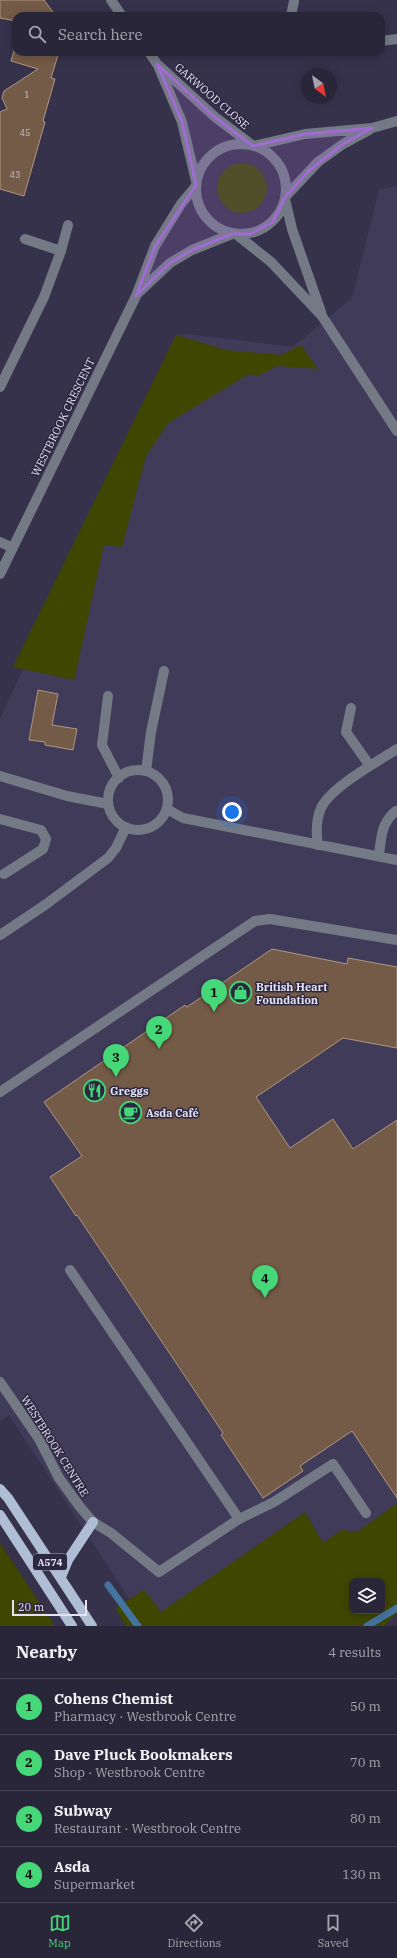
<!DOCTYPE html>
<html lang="en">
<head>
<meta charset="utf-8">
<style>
	:root { --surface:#292639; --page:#312e41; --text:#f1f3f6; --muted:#a5a5ae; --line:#454353; --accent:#46d779 }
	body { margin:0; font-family:"IBM Plex Serif",serif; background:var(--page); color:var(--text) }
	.controls { position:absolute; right:12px; bottom:12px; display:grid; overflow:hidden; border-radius:8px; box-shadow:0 2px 10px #0003 }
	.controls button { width:36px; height:36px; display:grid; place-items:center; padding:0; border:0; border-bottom:1px solid var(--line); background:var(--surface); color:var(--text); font:20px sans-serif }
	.compass { position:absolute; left:301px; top:68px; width:36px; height:36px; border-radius:50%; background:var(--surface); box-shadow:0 2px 10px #0003; rotate:147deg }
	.scale { position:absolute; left:12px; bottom:10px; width:75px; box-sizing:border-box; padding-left:4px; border:2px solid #e5e2f3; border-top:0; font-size:11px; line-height:14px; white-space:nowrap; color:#e5e2f3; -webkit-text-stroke:3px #2d2841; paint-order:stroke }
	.you { position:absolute; left:232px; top:812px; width:14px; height:14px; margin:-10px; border:3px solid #fff; border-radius:50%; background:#1a73e8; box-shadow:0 0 0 6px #1a73e833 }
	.badge { display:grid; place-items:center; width:26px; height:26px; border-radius:50%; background:var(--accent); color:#111; font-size:13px; font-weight:700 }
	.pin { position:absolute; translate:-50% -33px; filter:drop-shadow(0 1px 2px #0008) }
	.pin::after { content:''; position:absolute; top:21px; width:14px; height:12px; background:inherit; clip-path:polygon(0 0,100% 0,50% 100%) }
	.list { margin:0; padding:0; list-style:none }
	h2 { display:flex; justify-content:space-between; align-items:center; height:52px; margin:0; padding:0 16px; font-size:17px }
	h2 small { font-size:13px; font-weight:400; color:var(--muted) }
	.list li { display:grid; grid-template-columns:26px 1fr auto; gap:12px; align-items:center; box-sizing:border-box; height:56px; padding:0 16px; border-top:1px solid var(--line) }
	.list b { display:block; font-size:15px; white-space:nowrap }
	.list p { margin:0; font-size:13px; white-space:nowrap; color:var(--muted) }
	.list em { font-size:13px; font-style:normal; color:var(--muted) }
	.icon { flex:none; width:22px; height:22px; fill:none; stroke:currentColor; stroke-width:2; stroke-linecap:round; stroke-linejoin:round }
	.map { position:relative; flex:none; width:397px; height:1626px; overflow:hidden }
	.search { position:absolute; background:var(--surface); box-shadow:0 2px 10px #0003; left:12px; right:12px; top:12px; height:44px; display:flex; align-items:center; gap:10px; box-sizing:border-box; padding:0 14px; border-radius:12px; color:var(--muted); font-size:15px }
	.sheet { height:276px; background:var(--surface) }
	nav { display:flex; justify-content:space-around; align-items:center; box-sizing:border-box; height:56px; border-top:1px solid var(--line); background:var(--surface); font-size:11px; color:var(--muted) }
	nav a { display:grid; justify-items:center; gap:2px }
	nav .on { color:var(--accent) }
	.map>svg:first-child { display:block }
</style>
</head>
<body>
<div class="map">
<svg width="397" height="1626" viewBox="0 0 397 1626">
	<rect width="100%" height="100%" fill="#37324c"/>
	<path fill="#413b5a" d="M397 186V1526L147 1626 9 1415 0 1421V719L176 335 186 334 293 347 352 298 379 190Z"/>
	<path fill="#3e4600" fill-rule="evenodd" d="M217 188a25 25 0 1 1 50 0a25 25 0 1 1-50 0Z
		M176 335 226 350 281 355 301 345 318 369 277 366 258 376 249 374 168 423 146 456 122 547 104 545 74 680 13 667Z
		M397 1503V1613L384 1626H126L115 1608 144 1590 161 1612 305 1512 323 1543 342 1530 357 1532ZM352 1581H382V1611H352Z
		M0 1543 55 1626H0Z"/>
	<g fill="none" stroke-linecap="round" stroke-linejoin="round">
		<path stroke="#4573a0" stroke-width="7" d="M108 1585 138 1626
			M367 1626 397 1608"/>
	</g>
	<path fill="#745b47" stroke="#b09680" d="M0 0H44L56 16H16V21L0 18Z
		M16 44V52H59L51 78 55 79 43 121 45 122 24 196 0 189V112L7 109 2 98 4 91 38 69 11 61Z
		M38 690 58 694 52 725 77 729 73 750 45 745V742L29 740Z
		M272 949 347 964 348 958 397 967V1048L343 1038 256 1097 290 1148 333 1119 353 1149 397 1120V1498L352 1431 300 1466 303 1471 263 1498 221 1435 223 1433 77 1215 76 1216 50 1177 82 1156 44 1102 185 1005 187 1007Z"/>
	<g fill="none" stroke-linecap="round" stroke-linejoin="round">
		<path stroke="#737a86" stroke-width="10" d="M111 0 122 16
			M291 16 294 1
			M381 41 397 39
			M149 52 157 64 215 117 252 145
			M159 68 182 122 196 181
			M196 189a45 45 0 1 1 90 0a45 45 0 1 1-90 0Z
			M254 146 305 134 372 128 397 121
			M286 196 318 162 343 144 369 130
			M285 199 292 229 321 312
			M236 234 271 262 322 316 397 431
			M25 239 61 251 68 225
			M137 294 170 263 192 250 232 234
			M0 387 44 297 61 251
			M0 542 13 548
			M0 574 136 296 155 246 181 204 196 186
			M108 696 102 745 119 778
			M351 708 346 732 370 766
			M108 800a30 30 0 1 1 60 0a30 30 0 1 1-60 0Z
			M146 771 151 732 164 671
			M0 776 67 796 108 804
			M167 809 183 818 397 860
			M0 819 41 830 46 839 43 849 4 874
			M318 845C316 833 316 820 321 808 331 787 377 762 397 749
			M379 856C381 838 381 823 396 811
			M0 935 45 905 108 858 116 848 126 827
			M0 1092 255 921 270 919 397 940
			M0 1382 39 1439 59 1478 80 1507 93 1522 111 1533 159 1572 239 1519 70 1270
			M239 1519 274 1502 333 1464 366 1513"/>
		<path stroke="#afbdd5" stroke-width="10" d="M0 1489 8 1498 92 1626
			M0 1515 72 1626
			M61 1577 68 1560 93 1522"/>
	</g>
	<path fill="#a06cd1" fill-opacity="0.2" stroke="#a06cd1" stroke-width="3" stroke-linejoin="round" d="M157 64 215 117 253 146 305 134 372 128 343 144 310 170 286 196 273 222 250 234H232L192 250 170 263 136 296 155 246 196 185 182 122Z"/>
	<defs>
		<symbol id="shop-ring" viewBox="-11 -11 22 22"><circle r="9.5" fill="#2d2841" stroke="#46d779" stroke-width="1.5"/><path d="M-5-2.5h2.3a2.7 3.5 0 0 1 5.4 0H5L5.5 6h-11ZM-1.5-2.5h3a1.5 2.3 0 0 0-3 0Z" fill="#46d779"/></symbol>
		<symbol id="restaurant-ring" viewBox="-11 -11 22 22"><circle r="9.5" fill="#2d2841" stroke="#46d779" stroke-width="1.5"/><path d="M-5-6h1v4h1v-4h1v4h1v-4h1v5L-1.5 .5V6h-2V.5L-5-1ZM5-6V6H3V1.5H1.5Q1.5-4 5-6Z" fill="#46d779"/></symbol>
		<symbol id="cafe-ring" viewBox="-11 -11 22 22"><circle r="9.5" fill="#2d2841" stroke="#46d779" stroke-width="1.5"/><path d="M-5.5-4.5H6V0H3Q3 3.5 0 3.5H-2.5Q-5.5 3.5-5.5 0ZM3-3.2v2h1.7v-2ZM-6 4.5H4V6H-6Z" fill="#46d779"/></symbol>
	</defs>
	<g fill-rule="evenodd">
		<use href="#shop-ring" x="228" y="980" width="25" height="25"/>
		<use href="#restaurant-ring" x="82" y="1078" width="25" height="25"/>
		<use href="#cafe-ring" x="118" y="1100" width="25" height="25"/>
	</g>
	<g text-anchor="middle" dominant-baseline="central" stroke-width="3" stroke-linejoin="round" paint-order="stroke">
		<g font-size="9" fill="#c9c0c8">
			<text x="27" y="94">1</text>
			<text x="25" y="132">45</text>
			<text x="15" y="174">43</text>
		</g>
		<rect fill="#2d2841" stroke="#aeaabe" stroke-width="1" x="33" y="1554" width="34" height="16" rx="3"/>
		<g font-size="10" font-weight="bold" fill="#e5e2f3">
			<text x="50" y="1562">A574</text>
		</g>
		<g font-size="11" fill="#e5e2f3" stroke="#2d2841">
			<text transform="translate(212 96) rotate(41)">GARWOOD CLOSE</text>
			<text transform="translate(63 417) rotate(-64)">WESTBROOK CRESCENT</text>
			<text transform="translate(55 1446) rotate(58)">WESTBROOK CENTRE</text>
		</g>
		<g font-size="11" font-weight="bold" fill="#e5e2f3" stroke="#2d2841" text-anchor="start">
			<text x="256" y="987">British Heart<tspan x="256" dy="13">Foundation</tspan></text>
			<text x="110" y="1091">Greggs</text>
			<text x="146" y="1113">Asda Café</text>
		</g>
	</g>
</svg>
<div class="controls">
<button><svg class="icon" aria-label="layers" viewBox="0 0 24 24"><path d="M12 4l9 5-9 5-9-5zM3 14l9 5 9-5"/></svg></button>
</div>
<svg class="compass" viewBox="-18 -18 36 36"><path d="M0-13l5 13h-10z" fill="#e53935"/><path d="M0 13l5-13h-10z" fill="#a5a5ae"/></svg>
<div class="scale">20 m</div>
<div class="you"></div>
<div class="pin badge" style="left:214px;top:1012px">1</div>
<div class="pin badge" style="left:159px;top:1049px">2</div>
<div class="pin badge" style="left:116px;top:1077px">3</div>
<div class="pin badge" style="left:265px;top:1298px">4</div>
<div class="search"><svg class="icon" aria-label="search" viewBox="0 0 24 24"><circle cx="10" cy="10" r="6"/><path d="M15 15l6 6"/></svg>Search here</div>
</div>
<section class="sheet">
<h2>Nearby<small>4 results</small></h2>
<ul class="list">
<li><span class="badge">1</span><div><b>Cohens Chemist</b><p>Pharmacy · Westbrook Centre</p></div><em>50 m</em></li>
<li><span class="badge">2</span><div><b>Dave Pluck Bookmakers</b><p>Shop · Westbrook Centre</p></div><em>70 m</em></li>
<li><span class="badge">3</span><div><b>Subway</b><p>Restaurant · Westbrook Centre</p></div><em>80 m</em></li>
<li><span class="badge">4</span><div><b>Asda</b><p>Supermarket</p></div><em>130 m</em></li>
</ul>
</section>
<nav>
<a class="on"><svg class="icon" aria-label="map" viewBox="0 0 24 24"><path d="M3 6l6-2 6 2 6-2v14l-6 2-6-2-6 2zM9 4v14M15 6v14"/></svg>Map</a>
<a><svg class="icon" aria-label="directions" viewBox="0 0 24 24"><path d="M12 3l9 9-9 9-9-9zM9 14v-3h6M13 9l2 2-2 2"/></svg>Directions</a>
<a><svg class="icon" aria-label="saved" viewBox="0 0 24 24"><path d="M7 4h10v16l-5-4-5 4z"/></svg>Saved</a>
</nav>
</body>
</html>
